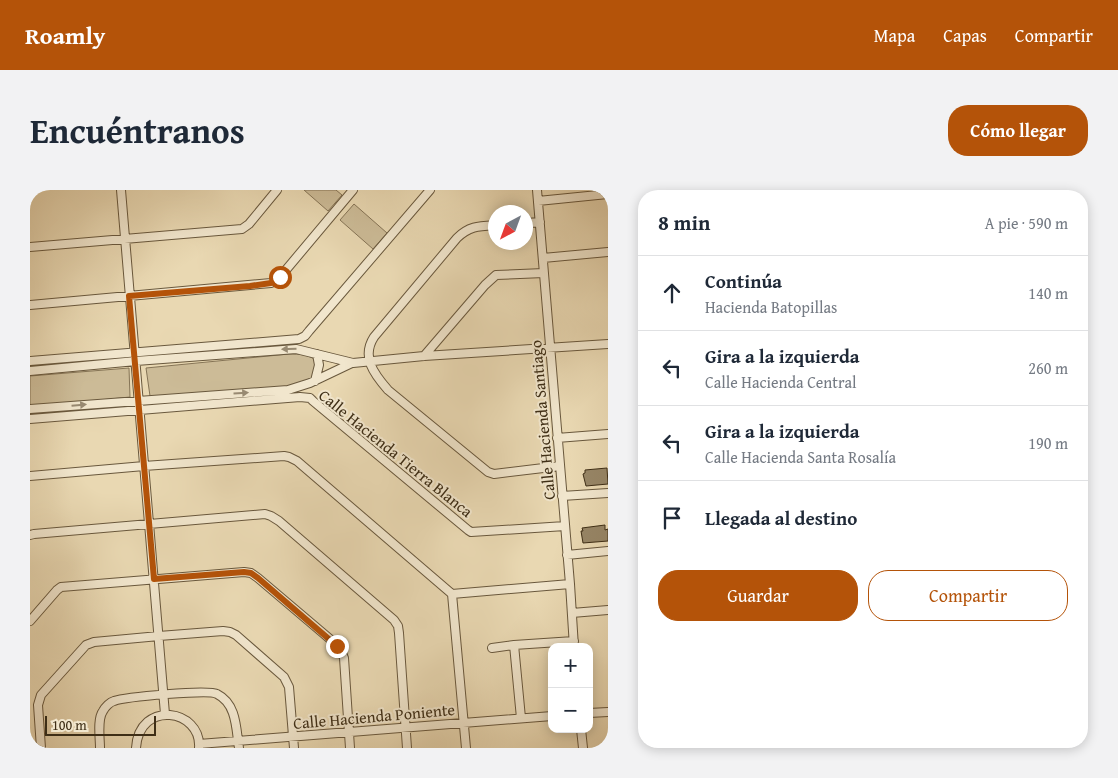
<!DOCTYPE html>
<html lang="es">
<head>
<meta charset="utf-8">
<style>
	:root { --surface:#fff; --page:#f2f2f3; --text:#1f2937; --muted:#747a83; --line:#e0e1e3; --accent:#b45309 }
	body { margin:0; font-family:"Gentium Book Plus",serif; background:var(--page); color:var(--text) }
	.controls { position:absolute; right:15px; bottom:15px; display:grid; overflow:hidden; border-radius:10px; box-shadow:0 2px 12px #0003 }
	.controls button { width:45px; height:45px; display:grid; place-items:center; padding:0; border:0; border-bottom:1px solid var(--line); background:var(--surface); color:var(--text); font:25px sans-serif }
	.compass { position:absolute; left:458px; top:15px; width:45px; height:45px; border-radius:50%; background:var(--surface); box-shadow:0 2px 12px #0003; rotate:221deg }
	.scale { position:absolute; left:15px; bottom:12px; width:111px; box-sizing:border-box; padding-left:5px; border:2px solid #3e2e16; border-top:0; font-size:14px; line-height:18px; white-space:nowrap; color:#3e2e16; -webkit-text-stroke:4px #f1e6cd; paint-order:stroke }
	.stop { position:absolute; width:15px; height:15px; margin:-11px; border:4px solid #b45309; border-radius:50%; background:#fff }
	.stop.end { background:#b45309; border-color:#fff; box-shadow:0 1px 5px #0008 }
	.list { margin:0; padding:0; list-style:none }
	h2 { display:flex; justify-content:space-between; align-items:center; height:65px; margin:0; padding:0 20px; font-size:21px }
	h2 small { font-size:16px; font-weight:400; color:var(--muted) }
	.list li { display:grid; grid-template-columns:32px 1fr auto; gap:15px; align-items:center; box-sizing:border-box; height:75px; padding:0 20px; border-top:1px solid var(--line) }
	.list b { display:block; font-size:19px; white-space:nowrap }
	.list p { margin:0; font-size:16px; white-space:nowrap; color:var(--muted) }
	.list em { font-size:16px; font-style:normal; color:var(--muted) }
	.actions { display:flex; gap:10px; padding:15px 20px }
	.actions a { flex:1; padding:11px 0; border:1px solid var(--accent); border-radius:20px; text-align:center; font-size:18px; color:var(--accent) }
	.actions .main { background:var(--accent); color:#fff }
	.icon { flex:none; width:28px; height:28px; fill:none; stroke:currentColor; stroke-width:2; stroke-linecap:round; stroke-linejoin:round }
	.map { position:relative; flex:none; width:578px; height:558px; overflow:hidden; border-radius:20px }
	header { display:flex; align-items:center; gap:30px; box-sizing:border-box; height:70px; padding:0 25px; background:var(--accent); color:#fff }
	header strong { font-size:24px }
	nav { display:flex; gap:28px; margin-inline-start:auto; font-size:18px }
	.intro { display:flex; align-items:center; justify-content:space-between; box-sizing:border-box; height:120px; padding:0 30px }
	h1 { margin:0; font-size:35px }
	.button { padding:12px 22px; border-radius:20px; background:var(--accent); color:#fff; font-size:18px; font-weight:700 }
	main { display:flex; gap:30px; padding:0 30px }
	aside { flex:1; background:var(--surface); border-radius:20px; box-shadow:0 2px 12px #0003 }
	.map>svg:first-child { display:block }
</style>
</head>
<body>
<header>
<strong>Roamly</strong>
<nav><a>Mapa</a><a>Capas</a><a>Compartir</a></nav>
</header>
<div class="intro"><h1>Encuéntranos</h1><a class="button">Cómo llegar</a></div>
<main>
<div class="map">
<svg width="578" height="558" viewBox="0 0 578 558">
	<rect width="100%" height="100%" fill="#e9d8b2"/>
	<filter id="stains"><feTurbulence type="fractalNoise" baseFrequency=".004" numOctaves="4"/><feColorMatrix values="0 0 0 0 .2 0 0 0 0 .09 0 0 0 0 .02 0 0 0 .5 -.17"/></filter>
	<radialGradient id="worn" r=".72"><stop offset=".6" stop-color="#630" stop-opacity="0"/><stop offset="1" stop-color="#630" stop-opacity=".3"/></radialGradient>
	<path fill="#ccbb97" stroke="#857456" d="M274 0H306L312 5 298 21Z
		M324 14 357 43 343 59 310 30Z
		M259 164C269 164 281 164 288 173L282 189 267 196 123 207 120 206 116 178Z
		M99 178 100 207 0 217V186Z"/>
	<path fill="#978667" stroke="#3e2e16" d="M577 278 578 294 556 296 553 284 555 283V280Z
		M575 335V340L578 339V351L553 353 551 341H553L552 338Z"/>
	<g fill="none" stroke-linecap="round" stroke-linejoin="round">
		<defs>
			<path id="minor" d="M91 0 135 524
				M507 0 540 394 544 457
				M508 11 578 4
				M496 33 510 32
				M466 35C449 36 439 36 427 48L344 147C331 167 344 184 358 200L458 282 464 284 530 276
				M0 57 212 39 219 34 247 0
				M513 68 578 62
				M0 115 241 93 250 87 323 0
				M394 166 455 95 466 85 514 83
				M0 171 269 149 275 146 279 141 400 0
				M0 181 106 171 266 159 323 173 394 166 578 154
				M285 191 289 175 287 164
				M0 219 258 200 280 193 322 173
				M0 229 270 207 280 208 283 211 438 340 441 342 535 336
				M527 248 578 244
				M0 286 114 276 254 266 259 267 267 271 422 404 436 558
				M532 306 578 303
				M0 345 4 344 235 324 241 326 249 331 364 430 368 436 369 443 377 558
				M537 365 578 361
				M422 404 540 394
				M542 423 578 420
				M0 431 27 400 31 397 214 382 221 383 228 388 307 455 311 461 314 468 320 558
				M484 455 491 528
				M462 458 484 455 544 451
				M559 523 578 522
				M551 539 553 558
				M169 554 522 526
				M11 558 8 515 11 505 56 455 64 452 129 446 193 441 200 442 206 445 254 487 259 497 264 558
				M70 558C70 548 67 529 73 521 75 517 80 512 84 511 95 507 179 499 187 504 207 514 206 539 209 558
				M106 558C109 509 172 519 169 558"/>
		</defs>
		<use href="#minor" stroke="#69583d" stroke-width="10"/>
		<use href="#minor" stroke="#f1e6cd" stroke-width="8"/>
	</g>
	<defs><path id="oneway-solid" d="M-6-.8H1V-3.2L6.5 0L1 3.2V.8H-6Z" transform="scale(1.25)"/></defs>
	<g fill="#988a72">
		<use href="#oneway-solid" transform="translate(259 159) rotate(178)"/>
		<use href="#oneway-solid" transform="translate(211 203) rotate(-4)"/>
		<use href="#oneway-solid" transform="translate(49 215) rotate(-5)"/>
	</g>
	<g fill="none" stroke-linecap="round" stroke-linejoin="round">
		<path stroke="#b45309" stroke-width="6" d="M250 87 241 93 220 96 99 106 124 389 214 382 221 383 228 388 307 456"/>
	</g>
	<g text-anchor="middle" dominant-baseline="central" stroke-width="4" stroke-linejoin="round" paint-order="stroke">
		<g font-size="16" fill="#3e2e16" stroke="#f1e6cd">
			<text transform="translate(512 230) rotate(-95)">Calle Hacienda Santiago</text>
			<text transform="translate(366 263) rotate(39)">Calle Hacienda Tierra Blanca</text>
			<text transform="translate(344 526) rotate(-5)">Calle Hacienda Poniente</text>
		</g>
	</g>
	<rect width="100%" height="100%" filter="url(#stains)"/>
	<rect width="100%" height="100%" fill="url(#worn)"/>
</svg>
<div class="controls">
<button>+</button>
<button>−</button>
</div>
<svg class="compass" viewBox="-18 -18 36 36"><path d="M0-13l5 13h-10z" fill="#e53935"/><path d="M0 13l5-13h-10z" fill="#747a83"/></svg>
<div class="scale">100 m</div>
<div class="stop" style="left:250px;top:87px"></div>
<div class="stop end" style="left:307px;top:456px"></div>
</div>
<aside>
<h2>8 min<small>A pie · 590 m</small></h2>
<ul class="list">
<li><svg class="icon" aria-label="ahead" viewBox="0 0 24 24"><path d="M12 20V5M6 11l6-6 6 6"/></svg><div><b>Continúa</b><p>Hacienda Batopillas</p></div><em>140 m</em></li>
<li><svg class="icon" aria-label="left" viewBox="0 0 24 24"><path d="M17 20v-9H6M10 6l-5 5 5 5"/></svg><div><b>Gira a la izquierda</b><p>Calle Hacienda Central</p></div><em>260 m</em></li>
<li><svg class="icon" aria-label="left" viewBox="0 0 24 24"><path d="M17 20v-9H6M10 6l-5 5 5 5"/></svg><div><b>Gira a la izquierda</b><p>Calle Hacienda Santa Rosalía</p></div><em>190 m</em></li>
<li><svg class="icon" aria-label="arrive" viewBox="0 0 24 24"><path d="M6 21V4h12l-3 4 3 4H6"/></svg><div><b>Llegada al destino</b></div></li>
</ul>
<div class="actions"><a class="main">Guardar</a><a>Compartir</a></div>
</aside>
</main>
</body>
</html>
